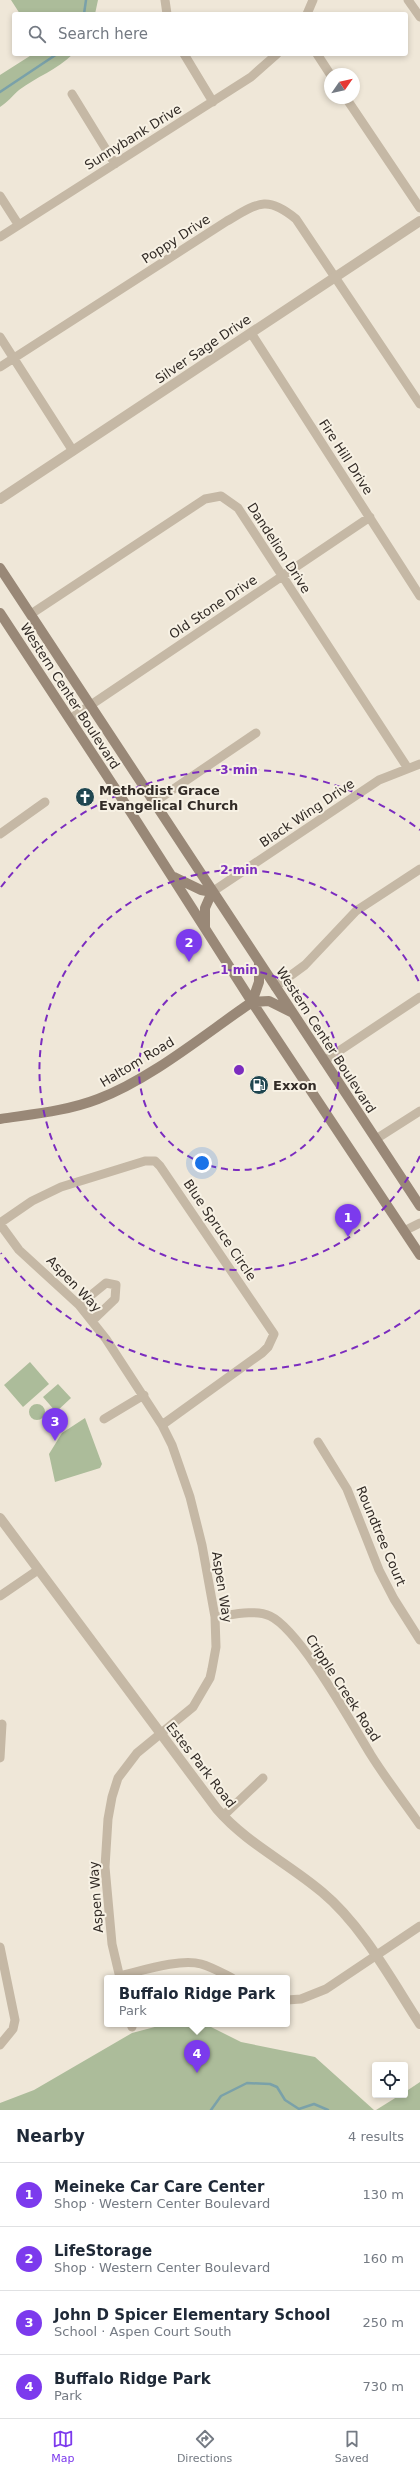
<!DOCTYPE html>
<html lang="en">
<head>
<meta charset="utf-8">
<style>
	:root { --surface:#fff; --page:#f2f2f3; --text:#1f2937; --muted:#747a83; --line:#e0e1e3; --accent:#7c3aed }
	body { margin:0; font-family:"DejaVu Sans",sans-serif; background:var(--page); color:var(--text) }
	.controls { position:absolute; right:12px; bottom:12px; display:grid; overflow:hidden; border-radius:4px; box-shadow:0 2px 6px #0003 }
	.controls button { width:36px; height:36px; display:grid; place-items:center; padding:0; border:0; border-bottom:1px solid var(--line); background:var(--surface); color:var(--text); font:20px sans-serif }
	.compass { position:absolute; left:324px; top:68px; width:36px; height:36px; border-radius:50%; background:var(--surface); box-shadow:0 2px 6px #0003; rotate:56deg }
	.you { position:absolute; left:202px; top:1163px; width:14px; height:14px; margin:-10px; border:3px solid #fff; border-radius:50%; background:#1a73e8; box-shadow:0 0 0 6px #1a73e833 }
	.badge { display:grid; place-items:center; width:26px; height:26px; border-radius:50%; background:var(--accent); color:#fff; font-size:13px; font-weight:700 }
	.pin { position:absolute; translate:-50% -33px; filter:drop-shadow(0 1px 2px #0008) }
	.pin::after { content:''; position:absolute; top:21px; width:14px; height:12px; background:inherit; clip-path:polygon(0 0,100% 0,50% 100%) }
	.popup { position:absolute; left:104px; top:1975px; width:186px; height:52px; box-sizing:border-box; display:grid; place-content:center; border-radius:4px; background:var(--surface); filter:drop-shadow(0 1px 3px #0005); font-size:13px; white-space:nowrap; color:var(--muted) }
	.popup b { font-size:15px; color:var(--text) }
	.popup::after { content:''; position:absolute; left:50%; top:100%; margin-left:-8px; border:8px solid transparent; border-top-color:var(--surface) }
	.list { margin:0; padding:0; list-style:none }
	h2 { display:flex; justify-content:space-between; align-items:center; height:52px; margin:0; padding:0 16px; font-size:17px }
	h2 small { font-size:13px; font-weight:400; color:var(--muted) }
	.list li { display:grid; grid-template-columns:26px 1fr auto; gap:12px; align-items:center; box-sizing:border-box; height:64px; padding:0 16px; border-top:1px solid var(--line) }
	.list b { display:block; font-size:15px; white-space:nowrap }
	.list p { margin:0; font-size:13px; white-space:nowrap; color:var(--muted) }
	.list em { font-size:13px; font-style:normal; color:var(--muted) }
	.icon { flex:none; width:22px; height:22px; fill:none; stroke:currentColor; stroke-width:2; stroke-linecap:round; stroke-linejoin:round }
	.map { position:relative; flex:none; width:420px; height:2110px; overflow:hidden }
	.search { position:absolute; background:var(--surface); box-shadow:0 2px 6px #0003; left:12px; right:12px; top:12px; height:44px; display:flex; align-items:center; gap:10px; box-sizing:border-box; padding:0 14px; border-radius:4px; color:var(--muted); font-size:15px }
	.sheet { height:308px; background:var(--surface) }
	nav { display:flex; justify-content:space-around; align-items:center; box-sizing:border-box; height:56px; border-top:1px solid var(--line); background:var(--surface); font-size:11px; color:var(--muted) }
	nav a { display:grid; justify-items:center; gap:2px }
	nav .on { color:var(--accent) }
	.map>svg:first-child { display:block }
</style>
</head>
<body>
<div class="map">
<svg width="420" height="2110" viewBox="0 0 420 2110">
	<rect width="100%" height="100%" fill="#efe7d8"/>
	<path fill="#acbc9a" d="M11 0H98L95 14H20Z
		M33 54H73C57 70 36 77 19 90 12 96 8 102 0 107V75Z
		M30 1362 49 1384 23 1407 4 1385Z
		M58 1384 71 1398 56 1412 43 1397Z
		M29 1412a8 8 0 1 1 16 0a8 8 0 1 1-16 0Z
		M85 1418 102 1464 100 1468 55 1482 49 1454 62 1433Z
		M166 2024H205L241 2042 315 2057 374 2110H0V2103L34 2090 132 2033Z
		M420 2082V2110H376L400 2095H405V2092Z"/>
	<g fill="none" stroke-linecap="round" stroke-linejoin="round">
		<path stroke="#7aa1a9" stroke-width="2.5" d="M84 14 86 0
			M0 92 57 54
			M211 2110 221 2096 247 2083 270 2084 277 2087 285 2100 299 2109 314 2104 328 2110"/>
		<path stroke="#c5b8a5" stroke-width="9" d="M165 0 167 14
			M408 0 420 17
			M307 14 313 0
			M184 54 213 102
			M317 54 330 74
			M72 94 115 164
			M346 98 420 208
			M0 196 18 224
			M0 237 251 77 277 54
			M251 333 420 596
			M0 337 73 451
			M0 367 227 221C258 203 267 195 296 219L420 404
			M31 614 205 499 221 496 238 508 407 767
			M70 719 370 517
			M153 803 256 733
			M0 834 45 802
			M212 892 379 780 420 764
			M275 987 305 965 356 911 420 869
			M324 1061 420 997
			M376 1139 420 1111
			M0 1223 32 1201 61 1187 145 1161H155L160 1166 274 1334 268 1347 262 1353 162 1425
			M0 1224 19 1250 79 1305 106 1339 162 1425 172 1445 190 1497 202 1545 215 1617 216 1647 212 1669 210 1678 193 1707 137 1753 118 1778 112 1797 108 1819 105 1867 112 1944 120 1978
			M404 1231 420 1223
			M79 1305 106 1283 116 1285 115 1299 92 1321
			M104 1419 144 1395
			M318 1442 347 1489 379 1570 394 1599 420 1640
			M0 1596 38 1570
			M215 1617C231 1615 255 1609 270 1616 300 1630 352 1724 371 1755 386 1779 404 1802 420 1825
			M0 1758 2 1724
			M223 1816 263 1778
			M0 1947 15 2020 13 2029 0 2045
			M119 1976C141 1971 180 1958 201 1964 212 1967 222 1973 232 1978
			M287 2000 301 1999 326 1989 420 1926
			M131 2024 132 2027"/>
		<path stroke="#c5b8a5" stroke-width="10" d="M0 499 420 221
			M0 1518 217 1809C246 1843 288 1863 322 1892 362 1925 392 1981 420 2024"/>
		<path stroke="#987" stroke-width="10" d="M0 568 420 1206
			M0 613 130 811 252 1002 420 1255
			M174 877 201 890 212 892
			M205 928V908L212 892
			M252 1002 259 982V963
			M0 1119C33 1114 67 1111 98 1099 151 1079 205 1034 252 1002L269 1001 291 1012"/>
	</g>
	<g fill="none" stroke="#7b2cbf" stroke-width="2" stroke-dasharray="7 5">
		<circle cx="239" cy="1070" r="100"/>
		<path d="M420 1156A200 200 0 1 1 420 984"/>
		<path d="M420 1310A300 300 0 0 1 1 1253M1 887A300 300 0 0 1 420 830"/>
	</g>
	<defs>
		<symbol id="church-disc" viewBox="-11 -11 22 22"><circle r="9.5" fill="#1f4650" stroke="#f7f1e4"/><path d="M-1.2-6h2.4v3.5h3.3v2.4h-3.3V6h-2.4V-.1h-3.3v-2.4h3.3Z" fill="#fff"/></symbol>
		<symbol id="fuel-disc" viewBox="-11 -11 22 22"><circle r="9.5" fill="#1f4650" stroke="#f7f1e4"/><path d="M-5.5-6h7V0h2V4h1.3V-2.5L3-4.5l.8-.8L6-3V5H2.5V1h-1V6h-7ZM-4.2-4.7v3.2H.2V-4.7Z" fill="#fff"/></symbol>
	</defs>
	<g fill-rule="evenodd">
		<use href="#church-disc" x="74" y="786" width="22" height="22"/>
		<use href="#fuel-disc" x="248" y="1074" width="22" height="22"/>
	</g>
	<g text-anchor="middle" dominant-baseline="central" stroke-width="4" stroke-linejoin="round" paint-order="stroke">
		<g font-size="13" fill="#322b26" stroke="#f7f1e4">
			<text transform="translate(133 137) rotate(-32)">Sunnybank Drive</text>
			<text transform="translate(176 239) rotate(-33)">Poppy Drive</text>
			<text transform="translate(203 349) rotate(-34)">Silver Sage Drive</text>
			<text transform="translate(346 457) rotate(57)">Fire Hill Drive</text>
			<text transform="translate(279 548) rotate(57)">Dandelion Drive</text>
			<text transform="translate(213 607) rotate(-34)">Old Stone Drive</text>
			<text transform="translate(70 696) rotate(57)">Western Center Boulevard</text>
			<text transform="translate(307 813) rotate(-34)">Black Wing Drive</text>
			<text transform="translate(326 1040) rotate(57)">Western Center Boulevard</text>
			<text transform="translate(137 1062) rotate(-31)">Haltom Road</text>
			<text transform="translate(220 1230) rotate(56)">Blue Spruce Circle</text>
			<text transform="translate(74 1284) rotate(46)">Aspen Way</text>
			<text transform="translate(381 1536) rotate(67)">Roundtree Court</text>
			<text transform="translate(222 1587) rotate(81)">Aspen Way</text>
			<text transform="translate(343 1688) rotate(57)">Cripple Creek Road</text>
			<text transform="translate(201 1765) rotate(52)">Estes Park Road</text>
			<text transform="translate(96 1897) rotate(-94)">Aspen Way</text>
		</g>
		<g font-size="13" font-weight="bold" fill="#322b26" stroke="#f7f1e4" text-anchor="start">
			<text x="99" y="790">Methodist Grace<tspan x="99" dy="15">Evangelical Church</tspan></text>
			<text x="273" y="1085">Exxon</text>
		</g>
	</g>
	<circle cx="239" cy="1070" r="6" fill="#7b2cbf" stroke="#f7f1e4" stroke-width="2"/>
	<g font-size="12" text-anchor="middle" font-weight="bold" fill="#7b2cbf" stroke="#f7f1e4" stroke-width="4" stroke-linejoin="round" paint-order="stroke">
		<text x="239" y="774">3 min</text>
		<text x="239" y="874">2 min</text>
		<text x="239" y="974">1 min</text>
	</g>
</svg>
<div class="controls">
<button><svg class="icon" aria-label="locate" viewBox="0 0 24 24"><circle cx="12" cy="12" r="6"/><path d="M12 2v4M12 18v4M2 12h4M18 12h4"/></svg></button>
</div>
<svg class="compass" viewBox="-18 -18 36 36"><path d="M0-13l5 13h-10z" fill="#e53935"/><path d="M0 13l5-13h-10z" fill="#747a83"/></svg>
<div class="you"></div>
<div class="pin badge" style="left:348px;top:1237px">1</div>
<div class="pin badge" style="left:189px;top:962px">2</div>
<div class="pin badge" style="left:55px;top:1441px">3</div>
<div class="pin badge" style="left:197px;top:2073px">4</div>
<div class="popup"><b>Buffalo Ridge Park</b>Park</div>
<div class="search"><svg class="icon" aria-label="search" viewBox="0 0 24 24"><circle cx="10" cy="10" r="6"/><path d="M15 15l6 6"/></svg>Search here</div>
</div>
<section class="sheet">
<h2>Nearby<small>4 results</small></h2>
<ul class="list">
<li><span class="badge">1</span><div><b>Meineke Car Care Center</b><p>Shop · Western Center Boulevard</p></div><em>130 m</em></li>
<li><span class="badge">2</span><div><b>LifeStorage</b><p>Shop · Western Center Boulevard</p></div><em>160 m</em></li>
<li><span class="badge">3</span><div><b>John D Spicer Elementary School</b><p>School · Aspen Court South</p></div><em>250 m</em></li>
<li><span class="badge">4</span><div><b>Buffalo Ridge Park</b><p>Park</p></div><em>730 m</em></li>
</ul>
</section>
<nav>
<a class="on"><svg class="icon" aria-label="map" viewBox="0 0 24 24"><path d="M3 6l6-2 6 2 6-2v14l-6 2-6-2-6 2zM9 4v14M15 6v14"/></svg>Map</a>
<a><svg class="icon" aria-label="directions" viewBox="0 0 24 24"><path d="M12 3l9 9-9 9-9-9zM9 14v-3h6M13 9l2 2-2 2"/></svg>Directions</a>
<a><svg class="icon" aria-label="saved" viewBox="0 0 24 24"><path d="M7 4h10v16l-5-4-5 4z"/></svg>Saved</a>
</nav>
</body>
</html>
